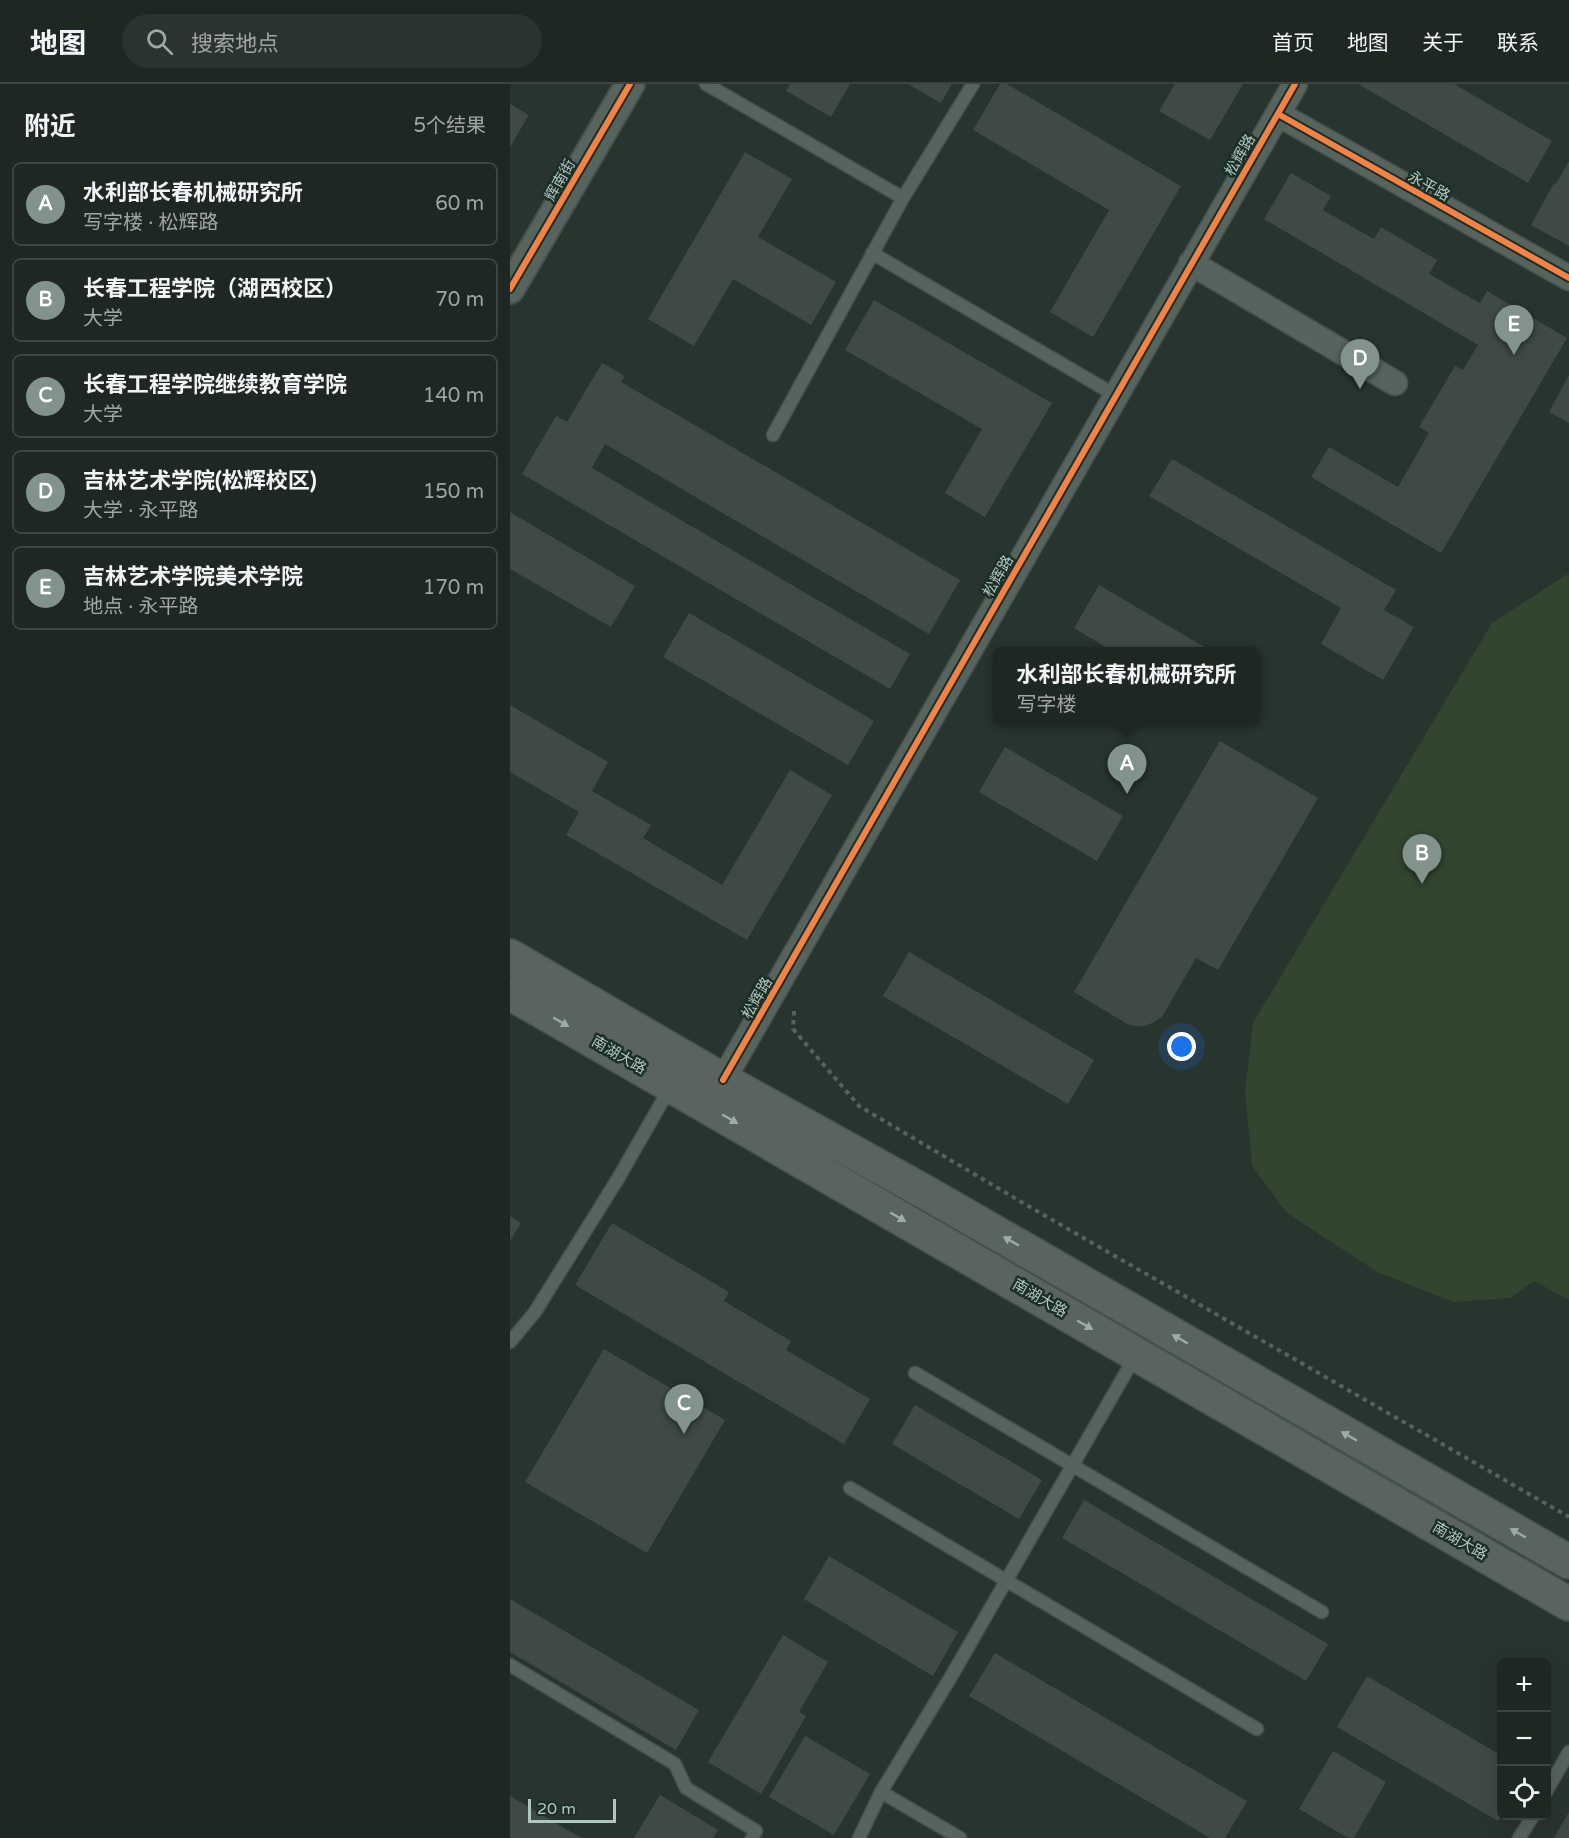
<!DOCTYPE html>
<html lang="zh">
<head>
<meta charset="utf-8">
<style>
	:root { --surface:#1e2722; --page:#2b332f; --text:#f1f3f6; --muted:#a1a5a5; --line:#3c4440; --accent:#81938b }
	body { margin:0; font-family:"Varela Round","Noto Sans SC",sans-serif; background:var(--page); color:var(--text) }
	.controls { position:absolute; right:18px; bottom:18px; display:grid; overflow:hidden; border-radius:9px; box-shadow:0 6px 24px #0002 }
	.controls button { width:54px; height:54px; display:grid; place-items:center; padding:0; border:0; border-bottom:2px solid var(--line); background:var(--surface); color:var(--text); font:30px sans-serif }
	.scale { position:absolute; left:18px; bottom:15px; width:88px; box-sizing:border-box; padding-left:6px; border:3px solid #b1c6bd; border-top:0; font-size:16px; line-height:21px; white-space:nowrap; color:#b1c6bd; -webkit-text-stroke:4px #1b2f26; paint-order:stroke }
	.you { position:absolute; left:672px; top:963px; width:21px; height:21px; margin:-15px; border:4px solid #fff; border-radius:50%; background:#1a73e8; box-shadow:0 0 0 9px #1a73e833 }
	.badge { display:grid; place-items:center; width:39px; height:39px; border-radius:50%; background:var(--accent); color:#fff; font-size:20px; font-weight:700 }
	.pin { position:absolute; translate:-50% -50px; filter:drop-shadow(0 2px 3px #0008) }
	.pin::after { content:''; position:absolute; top:32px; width:21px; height:18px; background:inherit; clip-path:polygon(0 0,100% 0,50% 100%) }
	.popup { position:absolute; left:483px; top:563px; width:267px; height:78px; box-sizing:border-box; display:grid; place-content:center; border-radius:9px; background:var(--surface); filter:drop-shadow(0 2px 4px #0005); font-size:20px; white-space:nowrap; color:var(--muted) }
	.popup b { font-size:22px; color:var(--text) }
	.popup::after { content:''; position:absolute; left:50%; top:100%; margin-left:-12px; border:12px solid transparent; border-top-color:var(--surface) }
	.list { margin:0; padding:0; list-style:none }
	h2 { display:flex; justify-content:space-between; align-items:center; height:78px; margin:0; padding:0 24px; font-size:26px }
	h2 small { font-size:20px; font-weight:400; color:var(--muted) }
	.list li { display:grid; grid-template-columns:39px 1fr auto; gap:18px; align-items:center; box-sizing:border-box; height:84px; margin:0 12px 12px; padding:0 12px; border:2px solid var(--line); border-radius:9px }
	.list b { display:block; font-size:22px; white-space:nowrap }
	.list p { margin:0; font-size:20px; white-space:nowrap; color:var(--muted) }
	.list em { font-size:20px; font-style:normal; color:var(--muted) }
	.icon { flex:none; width:33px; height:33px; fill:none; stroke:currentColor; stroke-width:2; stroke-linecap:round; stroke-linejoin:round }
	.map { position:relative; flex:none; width:1059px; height:1754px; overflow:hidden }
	header { display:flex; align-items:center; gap:36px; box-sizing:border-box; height:84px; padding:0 30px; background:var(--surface); border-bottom:2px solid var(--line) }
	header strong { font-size:28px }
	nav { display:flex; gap:33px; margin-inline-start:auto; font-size:21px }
	.search { width:420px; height:54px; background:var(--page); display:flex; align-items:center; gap:15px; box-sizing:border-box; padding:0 21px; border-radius:33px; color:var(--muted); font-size:22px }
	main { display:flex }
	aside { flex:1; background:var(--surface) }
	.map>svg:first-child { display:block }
</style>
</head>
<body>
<header>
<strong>地图</strong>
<div class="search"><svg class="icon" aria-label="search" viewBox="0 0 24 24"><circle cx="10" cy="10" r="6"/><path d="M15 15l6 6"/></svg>搜索地点</div>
<nav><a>首页</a><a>地图</a><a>关于</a><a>联系</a></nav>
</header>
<main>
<aside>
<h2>附近<small>5个结果</small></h2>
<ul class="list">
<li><span class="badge">A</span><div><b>水利部长春机械研究所</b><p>写字楼 · 松辉路</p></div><em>60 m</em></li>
<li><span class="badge">B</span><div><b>长春工程学院（湖西校区）</b><p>大学</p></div><em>70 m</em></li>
<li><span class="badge">C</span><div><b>长春工程学院继续教育学院</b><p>大学</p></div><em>140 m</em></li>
<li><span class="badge">D</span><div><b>吉林艺术学院(松辉校区)</b><p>大学 · 永平路</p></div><em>150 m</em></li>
<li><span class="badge">E</span><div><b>吉林艺术学院美术学院</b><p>地点 · 永平路</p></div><em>170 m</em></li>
</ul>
</aside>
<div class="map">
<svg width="1059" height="1754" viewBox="0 0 1059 1754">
	<rect width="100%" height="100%" fill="#28342e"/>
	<path fill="#32452f" d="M1056 491H1059V1216L1024 1197 1000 1214 944 1218 869 1189 777 1129 742 1082 735 1007 743 939 982 539Z"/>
	<path fill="#3f4a44" d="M280 0H340L321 33 276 7Z
		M398 0H442L431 19Z
		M490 0H497L671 102 583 253 540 228 599 126 463 46Z
		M665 0H733L700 56 649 27Z
		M848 0H944L1042 57 1018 99Z
		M0 20 19 31 0 63Z
		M235 68 282 95 248 153 326 198 301 241 223 195 184 262 138 235Z
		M1059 77V162L1021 141 1044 99 1046 100Z
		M781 89 821 112 813 126 864 155 871 143 927 176 919 190 970 219 977 207 1057 254 931 469 801 393 819 363 888 403 919 349 909 343 945 282 953 286 968 261 754 135Z
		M364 216 542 319 475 433 435 409 472 345 335 266Z
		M92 279 115 292 111 298 450 496 419 550 95 360 82 384 400 570 380 605 12 390 46 332 57 338Z
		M1059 291V339L1039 328Z
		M662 375 886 506 874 526 904 543 873 596 811 560 831 524 639 412Z
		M0 428 125 502 101 543 0 485Z
		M589 501 703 568H604L564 544Z
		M179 529 364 637 338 681 153 573Z
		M0 621 98 678 82 707 141 741 133 754 212 801 280 686 322 711 237 856 56 751 69 728 0 688Z
		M710 657 808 714 708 886 686 874 652 933 644 938 635 942H626L617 940 564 908Z
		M495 663 613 732 587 777 469 708Z
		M399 868 584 976 558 1020 373 912Z
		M0 1132 11 1139 0 1157Z
		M102 1139 219 1208 214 1217 281 1257 276 1266 360 1315 334 1360 65 1201Z
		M94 1265 215 1336 137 1469 15 1398Z
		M405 1321 532 1396 509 1435 382 1360Z
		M574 1416 818 1560 796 1597 552 1454Z
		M319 1472 448 1548 423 1592 294 1515Z
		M0 1515 189 1626 166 1666 0 1568Z
		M273 1551 318 1578 289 1628 296 1632 251 1710 198 1678Z
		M485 1569 737 1717 715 1754H700L459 1612Z
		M857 1592 992 1672V1731L988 1737 827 1643Z
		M295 1652 360 1690 324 1751 259 1713Z
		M823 1667 876 1698 844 1754H838L789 1725Z
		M150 1711 208 1746 203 1754H124Z
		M0 1712 71 1754H0Z
		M1059 1728V1754H1044Z"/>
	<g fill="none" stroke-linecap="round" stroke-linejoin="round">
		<defs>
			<path id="service" d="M196 0 393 114
				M362 169 605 311
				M263 351 393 114 463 0
				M0 1258 25 1228 109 1093 161 1002
				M405 1289 812 1528
				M340 1404 747 1645
				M0 1581 165 1680 176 1704 246 1747 242 1754
				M1036 1708 1059 1668
				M349 1754 371 1708
				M450 1754 371 1708 442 1591 626 1271
				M1009 1754 1023 1732"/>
			<path id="minor" d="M768 30 1059 194
				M681 179 885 299
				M213 996 785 0"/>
			<path id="tertiary" d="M0 205 120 0"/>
			<path id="primary" d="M0 872 213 996 415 1108 1059 1478
				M0 909 1059 1520"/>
		</defs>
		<use href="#service" stroke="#464f4a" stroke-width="15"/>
		<use href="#minor" stroke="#464f4a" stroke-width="27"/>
		<use href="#tertiary" stroke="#464f4a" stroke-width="32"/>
		<use href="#primary" stroke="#45514b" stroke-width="36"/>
		<path stroke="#58625d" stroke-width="4" stroke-dasharray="4.5 4.5" stroke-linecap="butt" d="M284 927 283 945 349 1022 525 1126 1059 1433"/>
		<use href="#service" stroke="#57635d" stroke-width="12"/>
		<use href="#minor" stroke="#57635d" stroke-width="24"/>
		<use href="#tertiary" stroke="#57635d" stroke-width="28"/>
		<use href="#primary" stroke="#5a645f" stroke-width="33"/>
		<defs>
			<path id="cycleway" d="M768 30 1059 194
				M0 205 120 0
				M213 996 785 0"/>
		</defs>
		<use href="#cycleway" stroke="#1b2f26" stroke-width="10"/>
		<use href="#cycleway" stroke="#f48246" stroke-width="6"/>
	</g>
	<defs><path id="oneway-solid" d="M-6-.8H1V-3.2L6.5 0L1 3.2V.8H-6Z" transform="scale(1.5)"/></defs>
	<g fill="#9baea6">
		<use href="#oneway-solid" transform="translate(51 938) rotate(30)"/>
		<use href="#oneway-solid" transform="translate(220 1035) rotate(30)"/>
		<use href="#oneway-solid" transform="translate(388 1133) rotate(30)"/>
		<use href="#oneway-solid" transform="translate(501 1157) rotate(-150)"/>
		<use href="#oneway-solid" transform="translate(575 1241) rotate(30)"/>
		<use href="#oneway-solid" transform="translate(670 1255) rotate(-150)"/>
		<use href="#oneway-solid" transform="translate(839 1352) rotate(-150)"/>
		<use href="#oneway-solid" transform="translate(1008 1449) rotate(-150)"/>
	</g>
	<g text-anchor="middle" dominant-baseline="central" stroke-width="5" stroke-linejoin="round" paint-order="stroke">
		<g font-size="15" fill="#b1c6bd" stroke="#1b2f26">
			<text transform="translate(730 71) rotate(-60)">松辉路</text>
			<text transform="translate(50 96) rotate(-60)">辉南街</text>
			<text transform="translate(919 102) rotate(29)">永平路</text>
			<text transform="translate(488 492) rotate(-60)">松辉路</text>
			<text transform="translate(247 914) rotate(-60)">松辉路</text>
			<text transform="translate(109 971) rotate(30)">南湖大路</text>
			<text transform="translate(530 1214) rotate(30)">南湖大路</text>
			<text transform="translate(950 1457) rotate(30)">南湖大路</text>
		</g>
	</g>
</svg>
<div class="controls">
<button>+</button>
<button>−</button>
<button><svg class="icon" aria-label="locate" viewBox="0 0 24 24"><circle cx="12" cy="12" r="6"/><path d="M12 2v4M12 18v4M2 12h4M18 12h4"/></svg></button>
</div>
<div class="scale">20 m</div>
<div class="you"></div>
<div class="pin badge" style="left:617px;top:710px">A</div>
<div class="popup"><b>水利部长春机械研究所</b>写字楼</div>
<div class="pin badge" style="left:912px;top:800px">B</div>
<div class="pin badge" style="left:174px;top:1350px">C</div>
<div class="pin badge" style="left:850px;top:305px">D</div>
<div class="pin badge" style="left:1004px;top:271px">E</div>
</div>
</main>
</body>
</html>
